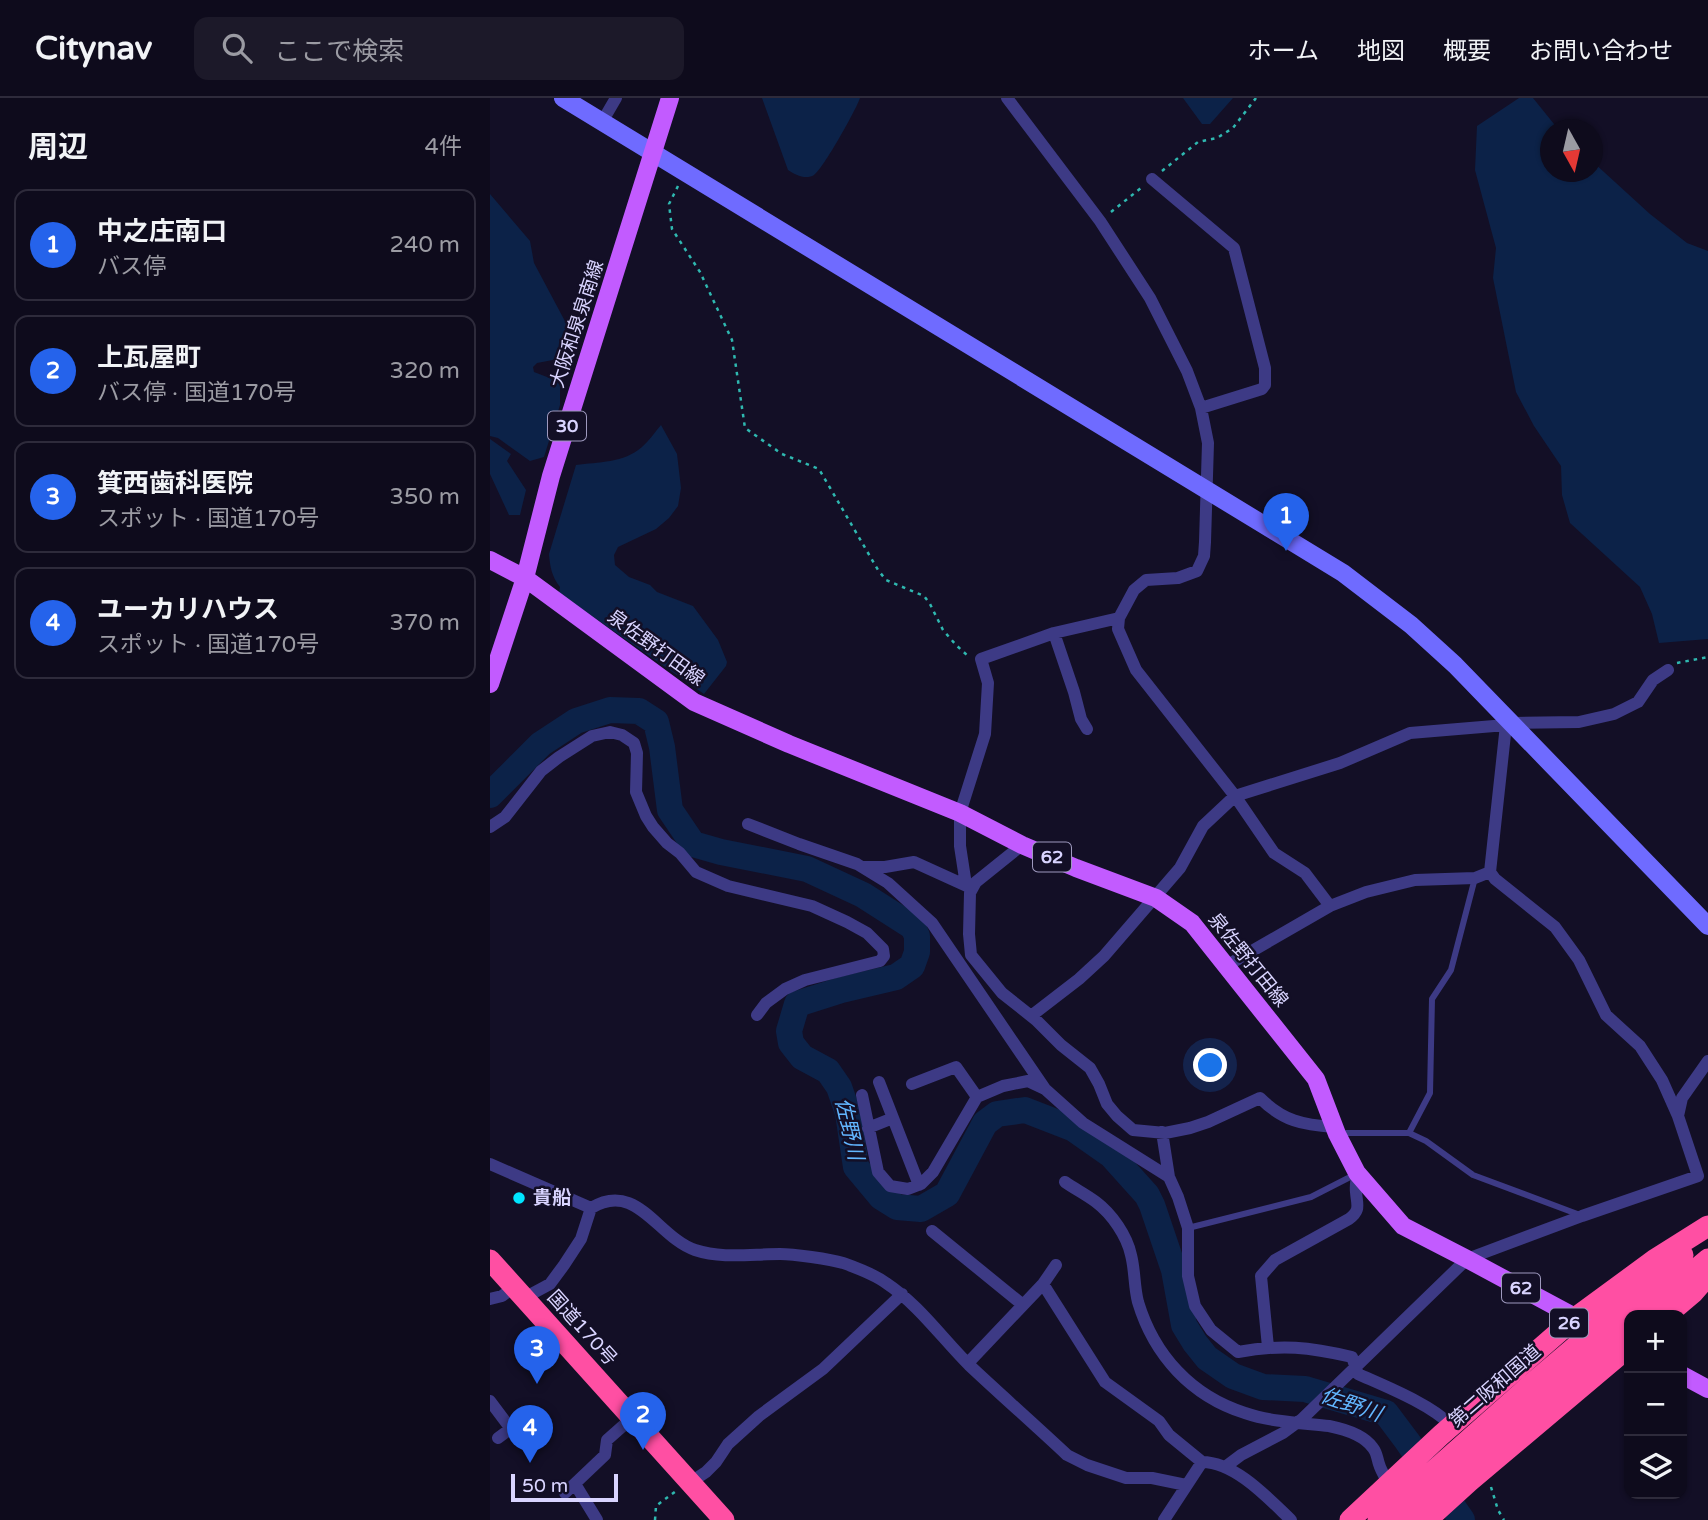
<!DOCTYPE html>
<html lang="ja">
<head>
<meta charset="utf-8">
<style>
	:root { --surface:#0e0b1c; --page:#1c1929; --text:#f1f3f6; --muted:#9b9ba3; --line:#2e2b3b; --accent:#2563eb }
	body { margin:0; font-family:"Varela Round","Noto Sans JP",sans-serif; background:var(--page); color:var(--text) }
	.controls { position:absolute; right:21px; bottom:21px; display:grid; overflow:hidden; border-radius:14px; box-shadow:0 2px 5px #0004 }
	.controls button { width:63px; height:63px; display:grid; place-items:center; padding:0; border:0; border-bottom:2px solid var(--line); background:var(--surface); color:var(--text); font:35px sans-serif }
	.compass { position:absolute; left:1050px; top:21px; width:63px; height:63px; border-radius:50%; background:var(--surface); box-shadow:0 2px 5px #0004; rotate:172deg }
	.scale { position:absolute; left:21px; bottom:18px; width:107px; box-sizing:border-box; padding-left:7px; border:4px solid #d9d4ff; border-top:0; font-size:19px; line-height:24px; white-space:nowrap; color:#d9d4ff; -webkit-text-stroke:5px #130f26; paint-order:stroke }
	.you { position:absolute; left:721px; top:968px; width:24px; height:24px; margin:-18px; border:5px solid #fff; border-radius:50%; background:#1a73e8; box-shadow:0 0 0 10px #1a73e833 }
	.badge { display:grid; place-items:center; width:46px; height:46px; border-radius:50%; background:var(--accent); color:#fff; font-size:23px; font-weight:700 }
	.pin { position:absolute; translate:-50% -58px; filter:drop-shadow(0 2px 4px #0008) }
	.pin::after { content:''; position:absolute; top:37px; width:24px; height:21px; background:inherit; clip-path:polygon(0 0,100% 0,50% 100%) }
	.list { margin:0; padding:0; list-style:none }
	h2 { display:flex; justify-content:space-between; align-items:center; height:91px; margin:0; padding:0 28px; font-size:30px }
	h2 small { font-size:23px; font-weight:400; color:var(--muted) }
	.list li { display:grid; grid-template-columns:46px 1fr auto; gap:21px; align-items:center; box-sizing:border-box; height:112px; margin:0 14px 14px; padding:0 14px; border:2px solid var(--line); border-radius:14px }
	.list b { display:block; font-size:26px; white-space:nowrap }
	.list p { margin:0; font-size:23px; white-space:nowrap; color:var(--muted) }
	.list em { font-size:23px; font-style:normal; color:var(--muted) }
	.icon { flex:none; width:38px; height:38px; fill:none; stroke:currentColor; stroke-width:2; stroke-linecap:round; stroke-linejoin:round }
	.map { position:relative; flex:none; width:1218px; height:1422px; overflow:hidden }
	header { display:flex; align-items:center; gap:42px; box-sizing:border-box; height:98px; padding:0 35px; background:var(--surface); border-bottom:2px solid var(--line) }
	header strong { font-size:33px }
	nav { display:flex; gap:38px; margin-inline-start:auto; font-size:24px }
	.search { width:490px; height:63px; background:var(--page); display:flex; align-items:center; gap:18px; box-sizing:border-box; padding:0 24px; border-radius:14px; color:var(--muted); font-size:26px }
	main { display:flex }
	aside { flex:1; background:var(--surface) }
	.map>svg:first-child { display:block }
</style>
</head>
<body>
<header>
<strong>Citynav</strong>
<div class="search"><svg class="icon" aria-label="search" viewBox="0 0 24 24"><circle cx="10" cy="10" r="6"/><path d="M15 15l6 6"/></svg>ここで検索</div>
<nav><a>ホーム</a><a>地図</a><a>概要</a><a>お問い合わせ</a></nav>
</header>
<main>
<aside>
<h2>周辺<small>4件</small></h2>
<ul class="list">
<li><span class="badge">1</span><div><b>中之庄南口</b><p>バス停</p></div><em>240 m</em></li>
<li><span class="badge">2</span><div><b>上瓦屋町</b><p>バス停 · 国道170号</p></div><em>320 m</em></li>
<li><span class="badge">3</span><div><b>箕西歯科医院</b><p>スポット · 国道170号</p></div><em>350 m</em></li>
<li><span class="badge">4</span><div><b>ユーカリハウス</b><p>スポット · 国道170号</p></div><em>370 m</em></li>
</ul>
</aside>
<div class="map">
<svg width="1218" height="1422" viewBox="0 0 1218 1422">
	<rect width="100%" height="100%" fill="#130f26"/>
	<path fill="#0c2248" d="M272 0H370C366 12 333 71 324 77 316 82 305 77 298 72Z
		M693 0H743L720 26H712Z
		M1029 0H1043L1068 31 1060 32V74H1102L1103 64 1160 116 1197 145 1218 153V541L1169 545 1162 516 1150 489 1080 425 1072 397 1071 368 1044 328 1026 294 1003 180 1006 150 985 72 987 28Z
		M0 96 40 143 44 165 77 227V246L68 261 47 265 43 269 44 274 70 284V307L54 359 40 363 8 340 0 338Z
		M171 327 187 356 191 390 188 408 179 420 166 431 128 449 124 457 125 467 139 479 160 487 167 494 203 508 228 542 237 564 236 568 214 596 69 495 70 489C62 479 60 469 59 456L86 367C108 364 134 365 152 349 159 343 165 334 171 327Z
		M0 341 21 356 17 363 36 392 30 417H19L0 376Z"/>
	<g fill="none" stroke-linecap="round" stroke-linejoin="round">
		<path stroke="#0c2248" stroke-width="26" d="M0 697 51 646 86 623 120 612 149 613 166 624 172 649 180 712 203 746 231 754 317 771 373 797 423 829 427 838V854L422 868 406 879 351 892 307 906 299 933 301 945 312 959 338 973 349 989 358 1015 366 1069 391 1099 407 1109 431 1111 457 1096 495 1025 507 1016 535 1012 584 1031 621 1057 657 1097 662 1107 684 1172 694 1227 705 1245 717 1260 743 1278 773 1289 815 1291 896 1315 917 1343 972 1422"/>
		<path stroke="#2fb8b0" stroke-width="2.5" stroke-dasharray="3.5 5" stroke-linecap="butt" d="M672 73 708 44 727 40 743 30 766 0
			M188 88 179 106 182 131 210 174 242 242 255 330 292 356 329 371 388 472 396 482 434 498 440 506 453 532 466 547 478 558
			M621 114 651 90
			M1187 565 1218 559
			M1001 1389 1008 1412 1014 1422
			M165 1422 166 1408 186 1393"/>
		<path stroke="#3d3a85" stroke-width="6" d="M851 1035H919L936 1043 983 1077 1090 1117
			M919 1035 940 995 942 901 961 872 985 780
			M698 1130 821 1099 866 1076"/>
		<path stroke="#3d3a85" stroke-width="12" d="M112 24 126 0
			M662 81 744 150 775 270V287L772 291 711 310
			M629 520 628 531 646 572 745 698 850 665 920 635 1016 627 1020 622
			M564 535 584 594 591 621 597 631
			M1023 625 1089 624 1124 616 1148 604 1163 582 1178 572
			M1016 627 1000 774 1005 781 1065 829 1089 862 1116 917 1150 948 1172 982 1188 1018
			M258 726 309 746 367 766 398 785 442 825 555 991
			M0 729 15 719 51 673 69 659 102 638 120 634 132 637 144 645 147 655 146 694 156 718 163 729 177 745 190 755 206 774 238 788 322 808 357 824 377 835 393 851 394 858 390 863 315 882 295 891 276 905 267 917
			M532 747 486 784 480 795 479 836 481 857 512 895 546 922 571 947 600 970 609 986 617 1006 627 1018 643 1032 675 1035 700 1030 718 1024 770 1000C793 1023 813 1027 844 1029
			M374 769H395L424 764 479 789
			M476 787 470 748V715L495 636 498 585 491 561 564 535 629 520 644 492 656 482 688 480 707 473 714 458 715 444 718 345 711 310 697 273 660 200 610 123 517 0
			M736 868 840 808 876 794 925 782 985 780 1000 774
			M541 918 589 881 614 858 690 770 713 728 745 698 784 755 815 775 840 808
			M389 984 429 1087
			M422 986 466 969 487 999
			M372 997 388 1074 400 1088 418 1091 431 1086 443 1074 487 999 513 988 538 983 555 991 593 1025 679 1079 688 1099 698 1130V1178L705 1208 721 1232 748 1254C792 1246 819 1249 862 1259L868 1276C897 1289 940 1306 962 1328
			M378 1030 403 1020
			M672 1034 679 1079
			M0 1066 101 1110C147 1082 167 1139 205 1152 232 1161 261 1156 290 1156 303 1156 340 1161 353 1165 367 1170 384 1176 396 1185 428 1206 452 1240 479 1267 511 1297 545 1327 577 1357L597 1367 636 1380H662L696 1387
			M575 1084C585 1091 597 1097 606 1104 622 1116 637 1138 641 1157 645 1172 644 1189 648 1204 664 1257 701 1298 755 1315 781 1324 812 1325 839 1328 854 1331 874 1337 883 1350 887 1355 887 1360 889 1366 891 1373 895 1379 899 1386
			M442 1133 533 1207
			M553 1186 615 1284 669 1323 679 1337 712 1364
			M34 1200 60 1186 74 1167 91 1141 101 1110
			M0 1201 12 1198 24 1189
			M778 1249 771 1178 785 1162 859 1121C871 1112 867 1107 866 1094 865 1087 867 1081 867 1075
			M478 1265 553 1186 566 1167
			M0 1303 21 1331
			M8 1340 35 1320
			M735 1369 751 1357 793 1335 812 1321 977 1161 1092 1118 1208 1078 1188 1018 1192 1000 1218 963
			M201 1384 216 1374 226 1364 238 1346 269 1318 333 1271 412 1196
			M85 1386 107 1422
			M75 1395 115 1357 117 1342 143 1319
			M674 1422 712 1364C745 1364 778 1400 801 1422"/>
		<path stroke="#6f6bff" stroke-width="18" d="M73 0 853 475 921 527 965 567 1218 828"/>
		<path stroke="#c25bff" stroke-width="18" d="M0 462 35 480 204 604 299 646 470 715 532 747 586 770 666 800 702 825 826 981 847 1036 867 1075 913 1128 977 1161 1096 1225
			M0 586 35 480 61 378 180 0
			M1192 1277 1218 1291"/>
		<path stroke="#ff4fa3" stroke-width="21" d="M0 1162 234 1422
			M1151 1217 1218 1161
			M1177 1217 1203 1195 1218 1178
			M860 1422 951 1337 1085 1220 1164 1162 1218 1128
			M888 1422 1039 1288 1193 1157
			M913 1422 991 1352 1139 1227
			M937 1422 980 1383 1139 1249"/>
	</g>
	<circle fill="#00e5ff" stroke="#130f26" stroke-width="2.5" cx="29" cy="1100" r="7"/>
	<g text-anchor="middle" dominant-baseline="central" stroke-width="5" stroke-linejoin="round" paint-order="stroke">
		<g fill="#130f26" stroke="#9e99be" stroke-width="2">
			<rect x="58" y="313.5" width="38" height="29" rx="5"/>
			<rect x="543" y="744.5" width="38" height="29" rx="5"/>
			<rect x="1012" y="1175.5" width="38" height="29" rx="5"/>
			<rect x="1060" y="1210.5" width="38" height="29" rx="5"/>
		</g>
		<g font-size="18" font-weight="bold" fill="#d9d4ff">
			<text x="77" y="328">30</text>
			<text x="562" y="759">62</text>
			<text x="1031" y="1190">62</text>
			<text x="1079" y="1225">26</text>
		</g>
		<g font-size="19" fill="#d9d4ff" stroke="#130f26">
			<text transform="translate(87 226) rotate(-72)">大阪和泉泉南線</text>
			<text transform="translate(166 550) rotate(36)">泉佐野打田線</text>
			<text transform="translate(758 862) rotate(51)">泉佐野打田線</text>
			<text transform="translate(92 1230) rotate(48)">国道170号</text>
			<text transform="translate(1005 1288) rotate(-41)">第二阪和国道</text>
		</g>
		<g font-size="19" font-weight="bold" fill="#d9d4ff" stroke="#130f26" text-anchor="start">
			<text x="43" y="1100">貴船</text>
		</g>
		<g font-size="21" font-style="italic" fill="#62b6ff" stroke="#130f26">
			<text transform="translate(359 1031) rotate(77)">佐野川</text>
			<text transform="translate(861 1307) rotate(19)">佐野川</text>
		</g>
	</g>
</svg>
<div class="controls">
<button>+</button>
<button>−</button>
<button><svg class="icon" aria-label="layers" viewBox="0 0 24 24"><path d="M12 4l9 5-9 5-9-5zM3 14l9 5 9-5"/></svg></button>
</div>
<svg class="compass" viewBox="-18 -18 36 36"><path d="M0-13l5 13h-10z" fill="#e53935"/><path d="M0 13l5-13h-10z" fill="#9b9ba3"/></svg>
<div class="scale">50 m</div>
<div class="you"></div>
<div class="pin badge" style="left:796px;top:453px">1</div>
<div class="pin badge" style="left:153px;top:1352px">2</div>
<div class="pin badge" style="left:47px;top:1286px">3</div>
<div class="pin badge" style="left:40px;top:1365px">4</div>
</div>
</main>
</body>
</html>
